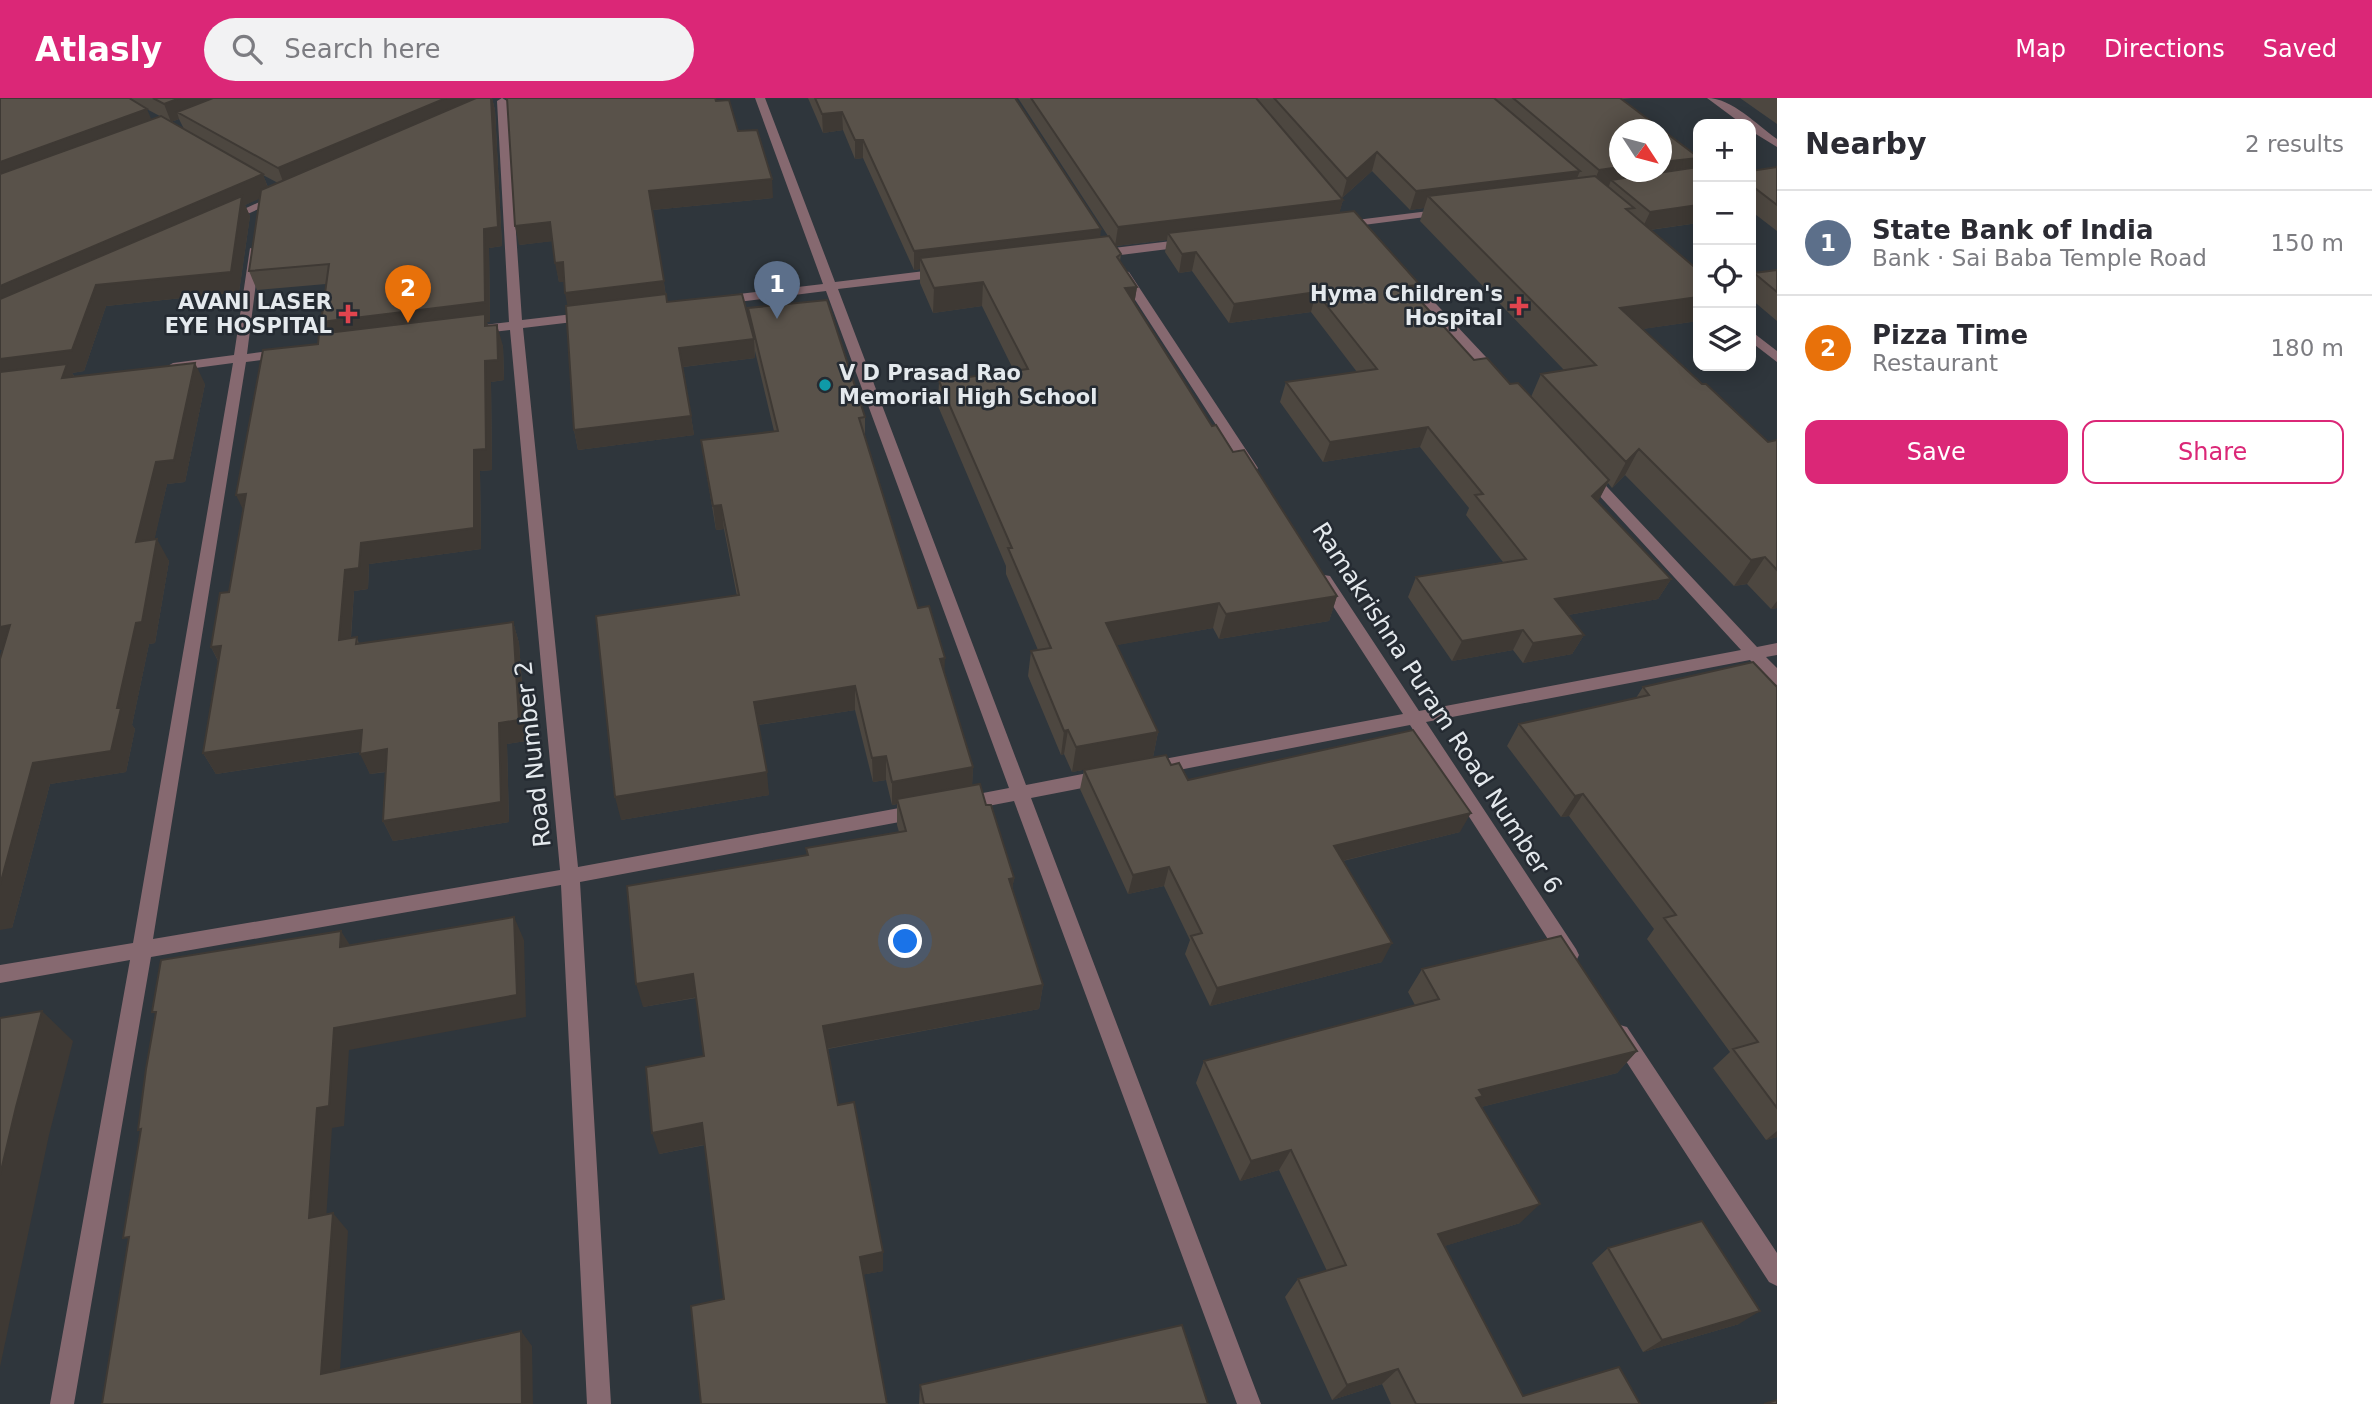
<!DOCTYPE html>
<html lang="en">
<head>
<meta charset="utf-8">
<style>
	:root { --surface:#fff; --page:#f2f2f3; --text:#2b2b33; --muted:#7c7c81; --line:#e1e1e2; --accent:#db2777 }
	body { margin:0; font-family:"DejaVu Sans",sans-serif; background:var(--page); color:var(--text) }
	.controls { position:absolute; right:21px; top:21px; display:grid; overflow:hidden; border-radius:14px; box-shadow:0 4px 18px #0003 }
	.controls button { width:63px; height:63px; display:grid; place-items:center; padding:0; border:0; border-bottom:2px solid var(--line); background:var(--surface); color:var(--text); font:35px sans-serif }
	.compass { position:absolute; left:1609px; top:21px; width:63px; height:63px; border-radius:50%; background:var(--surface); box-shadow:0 4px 18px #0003; rotate:126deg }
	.you { position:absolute; left:906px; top:844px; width:24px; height:24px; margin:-18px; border:5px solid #fff; border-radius:50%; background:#1a73e8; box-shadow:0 0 0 10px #1a73e833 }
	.badge { display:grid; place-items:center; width:46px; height:46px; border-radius:50%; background:var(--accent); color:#fff; font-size:23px; font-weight:700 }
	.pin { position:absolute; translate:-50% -58px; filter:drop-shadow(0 2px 4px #0008) }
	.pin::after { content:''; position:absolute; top:37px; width:24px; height:21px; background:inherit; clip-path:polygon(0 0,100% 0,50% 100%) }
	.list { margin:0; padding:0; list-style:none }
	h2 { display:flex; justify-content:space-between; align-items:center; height:91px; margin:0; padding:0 28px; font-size:30px }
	h2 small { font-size:23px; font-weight:400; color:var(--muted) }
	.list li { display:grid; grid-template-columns:46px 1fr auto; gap:21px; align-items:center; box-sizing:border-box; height:105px; padding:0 28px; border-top:2px solid var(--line) }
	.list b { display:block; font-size:26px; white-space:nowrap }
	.list p { margin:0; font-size:23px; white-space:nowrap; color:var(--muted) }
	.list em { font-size:23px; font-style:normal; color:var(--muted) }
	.actions { display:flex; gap:14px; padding:21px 28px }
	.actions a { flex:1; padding:16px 0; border:2px solid var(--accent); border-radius:14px; text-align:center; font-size:24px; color:var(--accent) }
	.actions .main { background:var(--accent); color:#fff }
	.icon { flex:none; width:38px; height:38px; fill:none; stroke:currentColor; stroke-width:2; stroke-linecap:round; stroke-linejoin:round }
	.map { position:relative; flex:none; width:1777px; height:1306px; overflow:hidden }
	header { display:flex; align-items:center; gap:42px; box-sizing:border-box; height:98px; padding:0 35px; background:var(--accent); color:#fff }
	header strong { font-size:33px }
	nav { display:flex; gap:38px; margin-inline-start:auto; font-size:24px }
	.search { width:490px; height:63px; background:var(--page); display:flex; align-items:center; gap:18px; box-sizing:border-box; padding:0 24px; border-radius:38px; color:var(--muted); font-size:26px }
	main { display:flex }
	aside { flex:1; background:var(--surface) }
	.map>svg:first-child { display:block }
</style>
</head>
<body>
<header>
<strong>Atlasly</strong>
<div class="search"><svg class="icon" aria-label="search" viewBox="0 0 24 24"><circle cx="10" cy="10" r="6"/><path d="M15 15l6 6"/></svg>Search here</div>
<nav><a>Map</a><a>Directions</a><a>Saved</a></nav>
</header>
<main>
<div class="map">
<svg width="1777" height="1306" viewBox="0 0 1777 1306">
	<rect width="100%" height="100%" fill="#2f363c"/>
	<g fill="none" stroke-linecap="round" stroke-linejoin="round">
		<path fill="#866970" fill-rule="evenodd" d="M502 0 507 3 522 222 590 214 596 218 590 222 523 230 578 769 921 706 927 708 930 713 927 718 921 720 580 784 611 1306H587L561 787 151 859 74 1306H50L130 862 0 885V867L133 845 233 265 173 273 166 269 173 265 234 257 250 150 260 153 247 256 284 251 291 255 284 259 246 264 153 841 560 772 510 232 475 236 469 232 475 228 509 224 497 3Z
			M755 0H765L835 184 941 171 947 175 941 179 838 191 1026 687 1103 672 1109 674 1112 679 1109 684 1103 686 1031 700 1261 1306H1237L1014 703 962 713 956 711 953 706 956 701 962 699 1009 690 826 193 722 206 716 202 722 198 823 186Z
			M1707 0C1732 0 1757 27 1777 41V49L1751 33V26H1742Z
			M275 97 285 99 232 123 222 121Z
			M1445 111 1451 114 1449 116 1340 130 1334 127 1340 124Z
			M1188 141 1192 142V148L1097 160 1091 156 1097 152Z
			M1119 171 1129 174 1258 370 1256 373H1246L1117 174Z
			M1399 175H1407L1501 275V281H1491L1399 181Z
			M1751 233 1777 253V264L1751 244Z
			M1589 373 1594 375 1757 549 1777 545V557L1766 559 1777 570V587L1771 585 1750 562 1426 624 1576 851 1579 857 1576 863 1569 866 1562 863 1410 627 1148 678 1142 676 1139 671 1142 666 1148 664 1403 616 1316 482 1324 477 1330 478 1419 613 1741 552 1584 381V375Z
			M1620 927 1627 929 1777 1155V1188L1769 1184 1613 943 1610 936 1613 929Z"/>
	</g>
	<path fill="#4d4740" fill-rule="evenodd" d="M131 0H492L495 12 502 148 489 150 490 224H487L488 228 503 248 504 282 491 284 492 372 480 373 481 451 369 466 368 491 354 493 351 540 357 539 359 546 513 524 519 545 526 643 507 646 509 724 393 743 383 723 386 674 370 676 360 654 216 676 203 655 218 563 211 549 318 246 326 235 321 224 326 186 257 192 249 173 260 100 245 107 250 118 239 194 106 208 84 273 72 275 75 279 205 286 185 384 167 386 154 442 169 463 155 545 149 546 132 627 135 631 126 674 50 686 12 830 3 552H0L132 2ZM141 8 171 24 179 21 184 31 151 22ZM263 77 278 85 268 89Z
		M808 0H1015L1100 139 1108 138 1018 0H1632L1621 1 1698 59V62L1695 69 1698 125 1650 132 1698 223 1642 231 1702 286 1768 344 1777 342V510L1771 511 1747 486 1734 488 1625 377 1612 390 1608 385 1597 404 1671 481 1658 501 1568 517 1584 537 1572 556 1523 565 1513 552 1452 563 1408 499 1416 479 1503 464 1466 417 1469 410 1420 349 1323 364 1280 304 1286 284 1357 274 1311 214 1229 225 1192 173 1179 175 1165 154 1167 142 1116 148 1121 156 1120 163 1137 189 1134 206 1212 328 1233 354 1337 498 1329 523 1219 541 1213 530 1116 547 1158 634 1153 659 1072 674 1064 656 1061 657 1028 578 1031 553 1038 552 1006 476V468L938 308 939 283 1014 273 982 208 933 215 920 185V171L914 172 863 60 855 61 843 32 823 35ZM1372 73 1410 112 1424 110 1420 123 1564 272 1541 276 1531 299 1474 262 1416 199 1420 187 1339 115 1343 102 1342 100Z
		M1740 0H1777V26Z
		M716 3 738 33 773 100 652 112 667 204 749 224 748 210 865 319V339L918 510 944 575 973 669 972 687 986 707 1014 780 1012 791 1043 887 1039 911 828 951 838 1007 883 1173 724 1201 705 1047 659 1056 704 958 696 900 643 909 807 757 806 750 899 734 897 727V706L892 707 886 682 873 684 855 612 758 627 769 697 621 722 737 498 724 431 716 432 701 342 774 333 755 253V260L683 269 694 337 578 352 574 332 568 207 564 184H559L552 143 519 147Z
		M1777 69V133L1751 113V73Z
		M1777 172V223L1751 201V181L1754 175Z
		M1643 589H1777V1039L1766 1042 1713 970 1730 954 1647 841 1654 831 1569 718 1561 719 1507 648 1519 626 1636 600Z
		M1171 667 1188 682 1460 734 1343 763 1382 864 1210 908 1185 856 1190 842 1164 788 1128 796 1080 691 1084 672Z
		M1422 871 1637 953 1617 975 1481 1009 1520 1125 1444 1148 1523 1298 1640 1306H1391L1382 1286 1332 1302 1285 1199 1298 1181 1327 1173 1279 1072 1240 1083 1196 985 1204 963 1415 907 1408 894Z
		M1608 1150 1739 1226 1643 1254 1592 1165Z
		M920 1287 1208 1306H919Z"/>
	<path fill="#3e3934" d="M180 0H236L177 14 179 21 171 24 164 6Z
		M446 0H492L495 12 502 148 489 150 490 224H487L491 237 329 243 321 224 485 204 285 89 278 70Z
		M147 11 155 30 0 88V64Z
		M842 14 843 32 823 35 822 16Z
		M855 42H863V60L855 61Z
		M1377 54 1372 73 1342 100 1347 81Z
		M1698 60 1690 78 1611 82 1609 88 1591 90 1599 72 1620 69V74H1662V64Z
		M1580 73 1572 92 1428 98 1424 110 1410 112 1416 93Z
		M263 76 270 96 245 107 250 118 239 194 106 208 84 273 72 275 79 287 0 284V261L96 187 240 109 0 214V188Z
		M772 81 773 100 652 112 649 93Z
		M1343 102 1338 120 1168 135 1167 142 1115 148 1118 129Z
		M1698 107V125L1641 133 1650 114Z
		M550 124 554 143 519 147 515 128Z
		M1101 131 1099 150 920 160V171L914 172V153Z
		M1196 154 1192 173 1179 175 1182 156Z
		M563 164 567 184H559L555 165Z
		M664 183 666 203 569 215 565 195Z
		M983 184 982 208 933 215 934 190Z
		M1420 187 1414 206 1407 188Z
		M1137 189 1133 213 1125 190Z
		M1316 194 1311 214 1229 225 1234 206Z
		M1698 199V223L1608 236 1620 210Z
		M497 227 503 248 504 282 491 284 492 372 480 373 481 451 369 466 368 491 354 493 349 563 339 542 345 472 361 445 485 263Z
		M754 241 755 260 682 269 679 250Z
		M195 265 205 286 185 384 167 386 149 466 136 444 156 364Z
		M691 318 694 337 578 352 574 332Z
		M1428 329 1420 349 1323 364 1330 344Z
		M1639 351 1625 377 1612 390 1626 364Z
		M1609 382 1599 402 1582 418 1592 398Z
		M246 396V418L236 397Z
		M721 407 724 431 716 432 713 408Z
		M157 441 169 463 155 545 149 546 132 627 135 631 126 674 50 686 12 830 0 832V787L33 665 117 610 136 525Z
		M1765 459 1747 486 1734 488 1751 462Z
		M1671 481 1658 501 1545 521 1555 501Z
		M1337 498 1329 523 1219 541 1226 516Z
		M1777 503V510L1771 511Z
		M1219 505 1213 530 1101 550 1106 525Z
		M513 524 519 545 526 643 507 646 509 724 393 743 383 723 499 625Z
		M10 527 26 549 0 552V529Z
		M1523 532 1513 552 1452 563 1462 543Z
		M1584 537 1572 556 1523 565 1533 545Z
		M221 548 222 570 211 549Z
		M945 560 944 584 940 561Z
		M855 588V612L757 627 754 604Z
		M362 632 371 652 216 676 203 655Z
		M1068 632 1064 656 1061 657 1064 633Z
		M1158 634 1153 659 1072 674 1076 649Z
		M387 651 396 672 370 676 360 656Z
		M886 658V682L873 684 872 660Z
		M973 669 972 692 897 701V706L892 707V684Z
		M767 674 769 697 621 722 615 699Z
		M1583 696 1569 718 1561 719 1575 698Z
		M1471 715 1460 734 1325 767 1334 748Z
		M1169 769 1164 788 1128 796 1133 777Z
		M1014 780 1010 805 1009 781Z
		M514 819 524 842 526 919 349 952 344 1028 332 1030 325 1138 309 1120 317 1010 334 930Z
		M341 833 355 855 340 849Z
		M1392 845 1382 864 1210 908 1217 890Z
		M693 876 698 899 643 909 636 886Z
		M1043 887 1039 911 825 951 823 928Z
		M42 913 73 943 49 1037 0 1269V1077L16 1009Z
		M1637 953 1617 975 1473 1011 1479 992Z
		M702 1025 708 1046 659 1056 652 1035Z
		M1777 1033V1039L1766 1042Z
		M1291 1052 1279 1072 1240 1083 1251 1063Z
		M1540 1106 1520 1125 1422 1155 1438 1136Z
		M333 1115 348 1133 339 1291 321 1276Z
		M883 1154V1173L861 1177 860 1159Z
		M1760 1213 1739 1226 1643 1254 1662 1242Z
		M521 1233 532 1248 533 1306H522Z
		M1398 1271 1382 1286 1332 1302 1347 1287Z"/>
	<path fill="#59524a" stroke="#3e3934" stroke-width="2" d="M0 0H129L147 11 0 64Z
		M153 0H180L164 6Z
		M213 0H446L278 70 177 14Z
		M476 0H491L498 129 484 131 485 204 321 224 329 166 249 173 261 92Z
		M507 0H715L716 3 729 2 738 33 757 32 772 81 649 93 664 183 565 195 563 164 555 165 550 124 515 128Z
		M815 0H1015L1101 131 914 153 863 42H855L842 14 822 16Z
		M1031 0H1256L1343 102 1118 129Z
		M1274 0H1494L1580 73 1416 93 1377 54 1347 81Z
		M1513 0H1620L1698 59V60L1662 64V32H1620V69L1599 72Z
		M161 18 263 76 0 188V76Z
		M1698 69V107L1650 114 1611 82Z
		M1777 69V107L1751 87V73Z
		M1595 78 1634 110 1626 111 1698 172V199L1620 210 1702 286H1706L1768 344 1777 342V472L1765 459 1751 462 1639 351 1626 364 1541 276 1596 267 1428 98Z
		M242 98 231 174 96 187 72 252 0 261V201Z
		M1354 113 1420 187 1407 188 1474 262 1487 260 1510 286 1518 285 1609 382 1592 398 1671 481 1555 501 1584 537 1533 545 1523 532 1462 543 1416 479 1526 461 1475 397 1483 396 1428 329 1330 344 1286 284 1377 271 1316 194 1234 206 1196 154 1182 156 1168 135Z
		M1109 138 1121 156 1117 159 1137 189 1125 190 1212 328 1216 327 1233 354 1244 352 1337 498 1226 516 1219 505 1106 525 1158 634 1076 649 1068 632 1064 633 1031 553 1051 550 1008 450H1012L939 283 1028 271 983 184 934 190 920 160Z
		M1777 172V194L1754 175Z
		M666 196 667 204 742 196 754 241 679 250 691 318 574 332 566 208Z
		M827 202 865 319 859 320 918 510 929 508 945 560 940 561 973 669 892 684 886 658 872 660 855 588 754 604 767 674 615 699 596 518 739 497 721 407 713 408 701 342 778 333 748 210Z
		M485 216V228L497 227 498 262 485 263 486 351 474 352V430L361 445 359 470 345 472 339 542 357 539 356 546 513 524 519 622 499 625 501 704 383 723 387 651 360 656 362 632 203 655 221 548 211 549 220 495 229 494 246 396 236 397 263 252 318 246 319 236Z
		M195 265 174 362 156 364 136 444 157 441 142 524 136 525 117 610H121L111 653 33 665 0 787V561L10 527 0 529V274L67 266 62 280Z
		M1753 564 1777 589V1010L1733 951 1758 944 1664 820 1676 817 1583 696 1575 698 1519 626 1649 597 1643 589Z
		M1413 632 1471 715 1334 748 1392 845 1217 890 1191 838 1202 835 1169 769 1133 777 1084 672 1166 657 1171 667 1179 665 1188 682Z
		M980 686 986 707H991L1014 780 1009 781 1043 887 823 928 838 1007 854 1004 883 1154 860 1159 887 1306H701L691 1208 724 1201 702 1025 652 1035 646 969 704 958 693 876 636 886 627 788 808 757 806 750 906 733 897 701Z
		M514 819 517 897 334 930 329 1008 317 1010 309 1120 333 1115 321 1276 521 1233 522 1306H102L129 1139 123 1140 141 1031 138 1032 146 971 156 914H152L161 862 341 833 340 849Z
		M1561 838 1637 953 1479 992 1483 998 1476 1000 1540 1106 1438 1136 1523 1298 1619 1269 1640 1306H1416L1398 1271 1347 1287 1298 1181 1346 1167 1291 1052 1251 1063 1204 963 1439 901 1422 871Z
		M42 913 16 1009 0 1077V920Z
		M1702 1123 1760 1213 1662 1242 1608 1150Z
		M1182 1227 1208 1306H924L920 1287Z
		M1777 1302V1306H1764Z"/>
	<g fill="#e0444e" stroke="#252b32" stroke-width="2.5">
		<path d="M1515.5 197.5h7v7h7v7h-7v7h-7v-7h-7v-7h7z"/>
		<path d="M344.5 205.5h7v7h7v7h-7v7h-7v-7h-7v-7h7z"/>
	</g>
	<circle fill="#0f9aa8" stroke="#252b32" stroke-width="2.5" cx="825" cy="287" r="7"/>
	<g text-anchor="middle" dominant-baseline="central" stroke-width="5" stroke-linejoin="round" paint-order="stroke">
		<g font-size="21" font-weight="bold" fill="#e4e9ed" stroke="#252b32" text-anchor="end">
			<text x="1503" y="196">Hyma Children's<tspan x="1503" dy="24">Hospital</tspan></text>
			<text x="332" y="204">AVANI LASER<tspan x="332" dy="24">EYE HOSPITAL</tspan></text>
			<text x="839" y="275" text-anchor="start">V D Prasad Rao<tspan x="839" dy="24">Memorial High School</tspan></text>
		</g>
		<g font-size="24" fill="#e4e9ed" stroke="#252b32">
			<text transform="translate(1437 610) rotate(57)">Ramakrishna Puram Road Number 6</text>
			<text transform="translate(533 656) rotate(-96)">Road Number 2</text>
		</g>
	</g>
</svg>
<div class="controls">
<button>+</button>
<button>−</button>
<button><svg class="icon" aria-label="locate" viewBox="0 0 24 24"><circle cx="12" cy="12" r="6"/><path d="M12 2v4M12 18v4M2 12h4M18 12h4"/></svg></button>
<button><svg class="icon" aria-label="layers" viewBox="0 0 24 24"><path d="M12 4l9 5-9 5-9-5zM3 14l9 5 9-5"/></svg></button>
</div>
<svg class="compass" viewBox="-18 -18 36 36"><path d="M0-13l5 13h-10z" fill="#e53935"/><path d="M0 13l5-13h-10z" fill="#7c7c81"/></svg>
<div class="you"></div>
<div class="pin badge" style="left:777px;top:221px;background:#5c6f8a">1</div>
<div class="pin badge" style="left:408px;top:225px;background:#e8710a">2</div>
</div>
<aside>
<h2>Nearby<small>2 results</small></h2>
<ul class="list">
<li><span class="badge" style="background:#5c6f8a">1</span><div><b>State Bank of India</b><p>Bank · Sai Baba Temple Road</p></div><em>150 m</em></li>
<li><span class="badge" style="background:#e8710a">2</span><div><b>Pizza Time</b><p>Restaurant</p></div><em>180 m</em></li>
</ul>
<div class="actions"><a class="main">Save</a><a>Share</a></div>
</aside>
</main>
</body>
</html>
